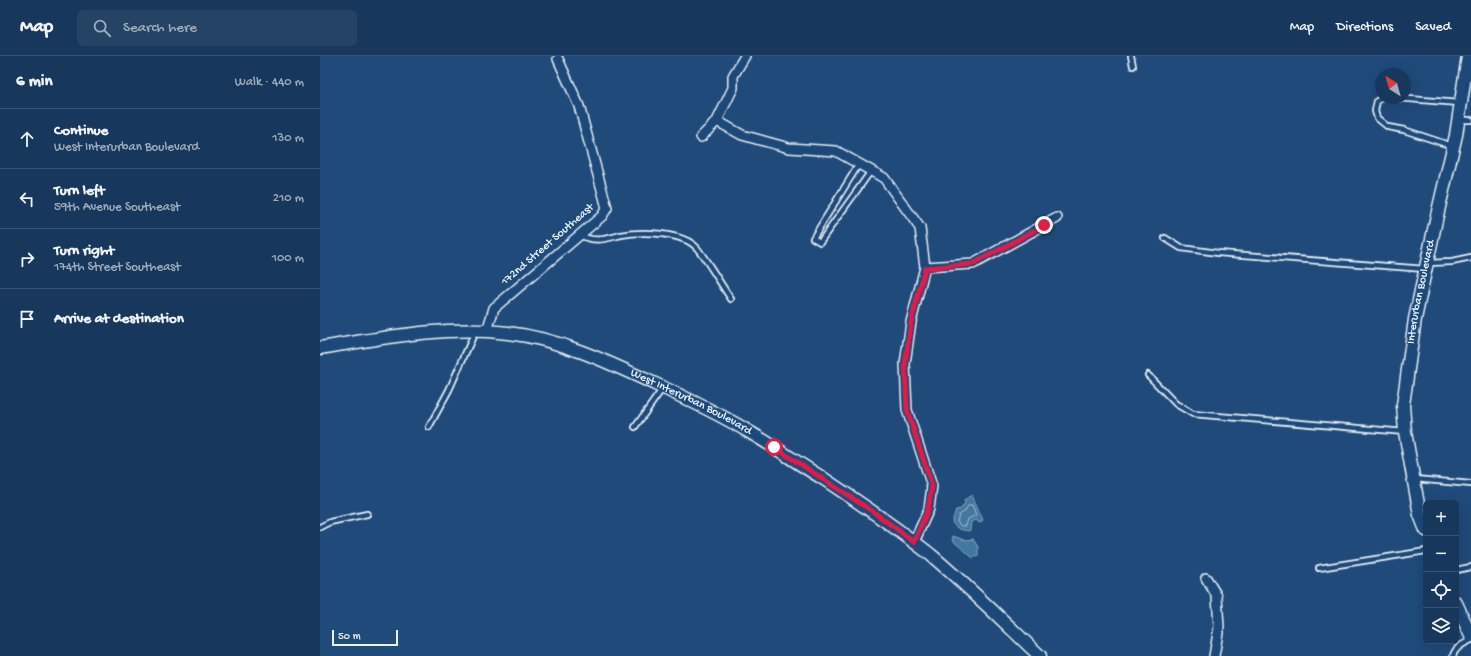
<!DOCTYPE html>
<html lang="en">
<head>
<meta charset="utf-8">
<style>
	:root { --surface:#17385c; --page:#244365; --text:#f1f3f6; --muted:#9eacbb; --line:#365272 }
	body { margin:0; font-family:"Gochi Hand",sans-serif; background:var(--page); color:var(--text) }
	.controls { position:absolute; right:12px; bottom:12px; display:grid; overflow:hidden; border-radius:6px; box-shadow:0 4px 16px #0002 }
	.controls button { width:36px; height:36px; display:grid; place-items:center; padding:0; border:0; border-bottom:1px solid var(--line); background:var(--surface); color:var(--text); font:20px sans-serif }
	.compass { position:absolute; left:1055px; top:12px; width:36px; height:36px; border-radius:50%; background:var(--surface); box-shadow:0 4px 16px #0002; rotate:323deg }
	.scale { position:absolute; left:12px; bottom:10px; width:66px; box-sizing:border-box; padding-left:4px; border:2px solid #e8f1f8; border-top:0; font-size:11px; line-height:14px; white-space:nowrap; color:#e8f1f8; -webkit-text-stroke:3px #1f4a7a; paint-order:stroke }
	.stop { position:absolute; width:12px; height:12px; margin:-9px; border:3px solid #e11d48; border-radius:50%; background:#fff }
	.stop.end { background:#e11d48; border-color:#fff; box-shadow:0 1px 4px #0008 }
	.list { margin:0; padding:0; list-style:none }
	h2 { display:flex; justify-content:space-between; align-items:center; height:52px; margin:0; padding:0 16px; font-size:17px }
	h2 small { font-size:13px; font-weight:400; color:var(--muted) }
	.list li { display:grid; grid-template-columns:26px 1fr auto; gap:12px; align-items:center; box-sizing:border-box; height:60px; padding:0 16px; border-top:1px solid var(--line) }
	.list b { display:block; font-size:15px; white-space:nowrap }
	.list p { margin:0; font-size:13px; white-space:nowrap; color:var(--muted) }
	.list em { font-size:13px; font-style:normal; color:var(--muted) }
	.icon { flex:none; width:22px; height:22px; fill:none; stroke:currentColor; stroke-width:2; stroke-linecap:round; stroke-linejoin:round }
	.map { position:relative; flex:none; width:1151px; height:600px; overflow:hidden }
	header { display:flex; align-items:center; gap:24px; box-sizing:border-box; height:56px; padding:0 20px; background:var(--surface); border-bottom:1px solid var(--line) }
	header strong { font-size:19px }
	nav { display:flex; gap:22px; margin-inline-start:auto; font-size:14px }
	.search { width:280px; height:36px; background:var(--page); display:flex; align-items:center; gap:10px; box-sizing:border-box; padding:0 14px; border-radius:6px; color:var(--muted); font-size:15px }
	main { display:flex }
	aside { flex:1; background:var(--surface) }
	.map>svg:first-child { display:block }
</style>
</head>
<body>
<header>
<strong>Map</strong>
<div class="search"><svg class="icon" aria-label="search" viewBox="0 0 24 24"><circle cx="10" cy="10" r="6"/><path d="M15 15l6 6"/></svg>Search here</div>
<nav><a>Map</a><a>Directions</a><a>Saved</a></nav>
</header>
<main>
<aside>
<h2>6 min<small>Walk · 440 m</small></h2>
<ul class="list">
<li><svg class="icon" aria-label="ahead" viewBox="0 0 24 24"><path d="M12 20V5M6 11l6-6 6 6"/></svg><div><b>Continue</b><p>West Interurban Boulevard</p></div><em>130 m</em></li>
<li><svg class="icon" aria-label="left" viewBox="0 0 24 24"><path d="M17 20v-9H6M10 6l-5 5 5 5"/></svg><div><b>Turn left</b><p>59th Avenue Southeast</p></div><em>210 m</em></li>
<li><svg class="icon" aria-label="right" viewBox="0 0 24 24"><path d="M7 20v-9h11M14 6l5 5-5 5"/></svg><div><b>Turn right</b><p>174th Street Southeast</p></div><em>100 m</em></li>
<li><svg class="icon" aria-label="arrive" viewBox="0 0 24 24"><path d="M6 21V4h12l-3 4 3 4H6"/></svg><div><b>Arrive at destination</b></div></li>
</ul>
</aside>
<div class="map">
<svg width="1151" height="600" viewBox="0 0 1151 600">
	<rect width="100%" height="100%" fill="#1f4a7a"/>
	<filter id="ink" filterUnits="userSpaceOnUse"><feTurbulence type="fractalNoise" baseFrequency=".025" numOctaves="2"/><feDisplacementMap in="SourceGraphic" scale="8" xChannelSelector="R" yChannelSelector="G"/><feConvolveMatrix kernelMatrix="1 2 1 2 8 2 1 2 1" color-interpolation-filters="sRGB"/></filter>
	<g filter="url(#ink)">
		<path fill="#42779f" stroke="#84a8c3" d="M652 439 663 464 659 467 656 464 651 466 650 474 649 475C641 474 636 473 632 466L636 454 641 453 645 447 644 444Z
			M633 480 645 484 653 483 658 491V500L653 502 632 484Z"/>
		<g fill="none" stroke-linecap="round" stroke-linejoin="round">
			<path stroke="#a6c0d4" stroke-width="1" d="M649 449H652L656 459 648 463 646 470H641L637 466 639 459 644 456Z"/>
			<defs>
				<path id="service" d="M811 0 813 10
					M1062 42 1057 45 1055 55 1057 62 1068 71 1084 74 1132 90
					M1077 42 1139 47
					M1139 64H1151
					M539 108 493 182 500 186 551 115
					M260 179C275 187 285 183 301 179 321 175 363 176 377 192 389 207 400 227 411 243
					M845 182 861 192 898 197 1105 213
					M1108 207 1132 206 1151 202
					M828 319 856 348 873 358 1085 376
					M109 371 129 334 155 276
					M315 371 343 332
					M1095 423 1151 428
					M0 471 10 466 47 458
					M999 512 1106 495
					M1136 514 1151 511
					M1133 600C1135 591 1144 588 1151 584"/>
				<path id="minor" d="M397 65 422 79 469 92 516 95 564 122 600 172 605 211 591 266 585 308 587 354 612 430 609 453 594 486
					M381 81 397 65 413 32V20L425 0
					M605 211 653 208 737 162
					M167 275 174 252 282 160 287 152 259 50 238 3
					M886 522 897 540 899 571 894 600"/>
				<g id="tertiary">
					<path id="s1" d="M0 292C63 282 124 269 188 277 240 283 288 306 335 328 368 343 400 358 431 377 455 391 479 408 504 423 540 447 577 472 611 499 649 531 684 566 720 600"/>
					<path id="s2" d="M1106 474 1100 459 1085 376 1083 349 1095 263 1116 164 1136 79 1148 0"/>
					<path d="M1136 547 1151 580"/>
				</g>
			</defs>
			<use href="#service" stroke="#e8f1f8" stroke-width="8"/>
			<use href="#minor" stroke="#e8f1f8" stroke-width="12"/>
			<use href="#tertiary" stroke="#e8f1f8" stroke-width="15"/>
			<use href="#service" stroke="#1f4a7a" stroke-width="4.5"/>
			<use href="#minor" stroke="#1f4a7a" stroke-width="9"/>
			<use href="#tertiary" stroke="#1f4a7a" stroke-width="12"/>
		</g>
	</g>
	<g fill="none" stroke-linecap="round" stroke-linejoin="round" filter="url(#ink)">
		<path stroke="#e11d48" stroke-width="5" d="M454 391 555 457 594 486 608 453 612 430 587 354 585 308 591 266 605 212 653 208 724 169"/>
	</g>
	<g text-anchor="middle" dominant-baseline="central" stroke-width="3" stroke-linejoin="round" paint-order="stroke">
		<g font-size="12" fill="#e8f1f8" stroke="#1f4a7a">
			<text transform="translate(228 189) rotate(-41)">172nd Street Southeast</text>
			<text stroke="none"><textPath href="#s2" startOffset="242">Interurban Boulevard</textPath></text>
			<text stroke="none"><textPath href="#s1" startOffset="386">West Interurban Boulevard</textPath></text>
		</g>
	</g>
</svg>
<div class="controls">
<button>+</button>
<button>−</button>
<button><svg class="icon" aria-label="locate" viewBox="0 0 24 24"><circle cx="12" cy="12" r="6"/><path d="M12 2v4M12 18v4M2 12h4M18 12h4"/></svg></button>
<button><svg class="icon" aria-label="layers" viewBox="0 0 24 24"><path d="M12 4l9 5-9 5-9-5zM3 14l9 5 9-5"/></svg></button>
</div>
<svg class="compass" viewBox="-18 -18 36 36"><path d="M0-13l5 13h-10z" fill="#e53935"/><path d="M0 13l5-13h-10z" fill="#9eacbb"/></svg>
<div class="scale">50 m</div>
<div class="stop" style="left:454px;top:391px"></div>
<div class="stop end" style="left:724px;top:169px"></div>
</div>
</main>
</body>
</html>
